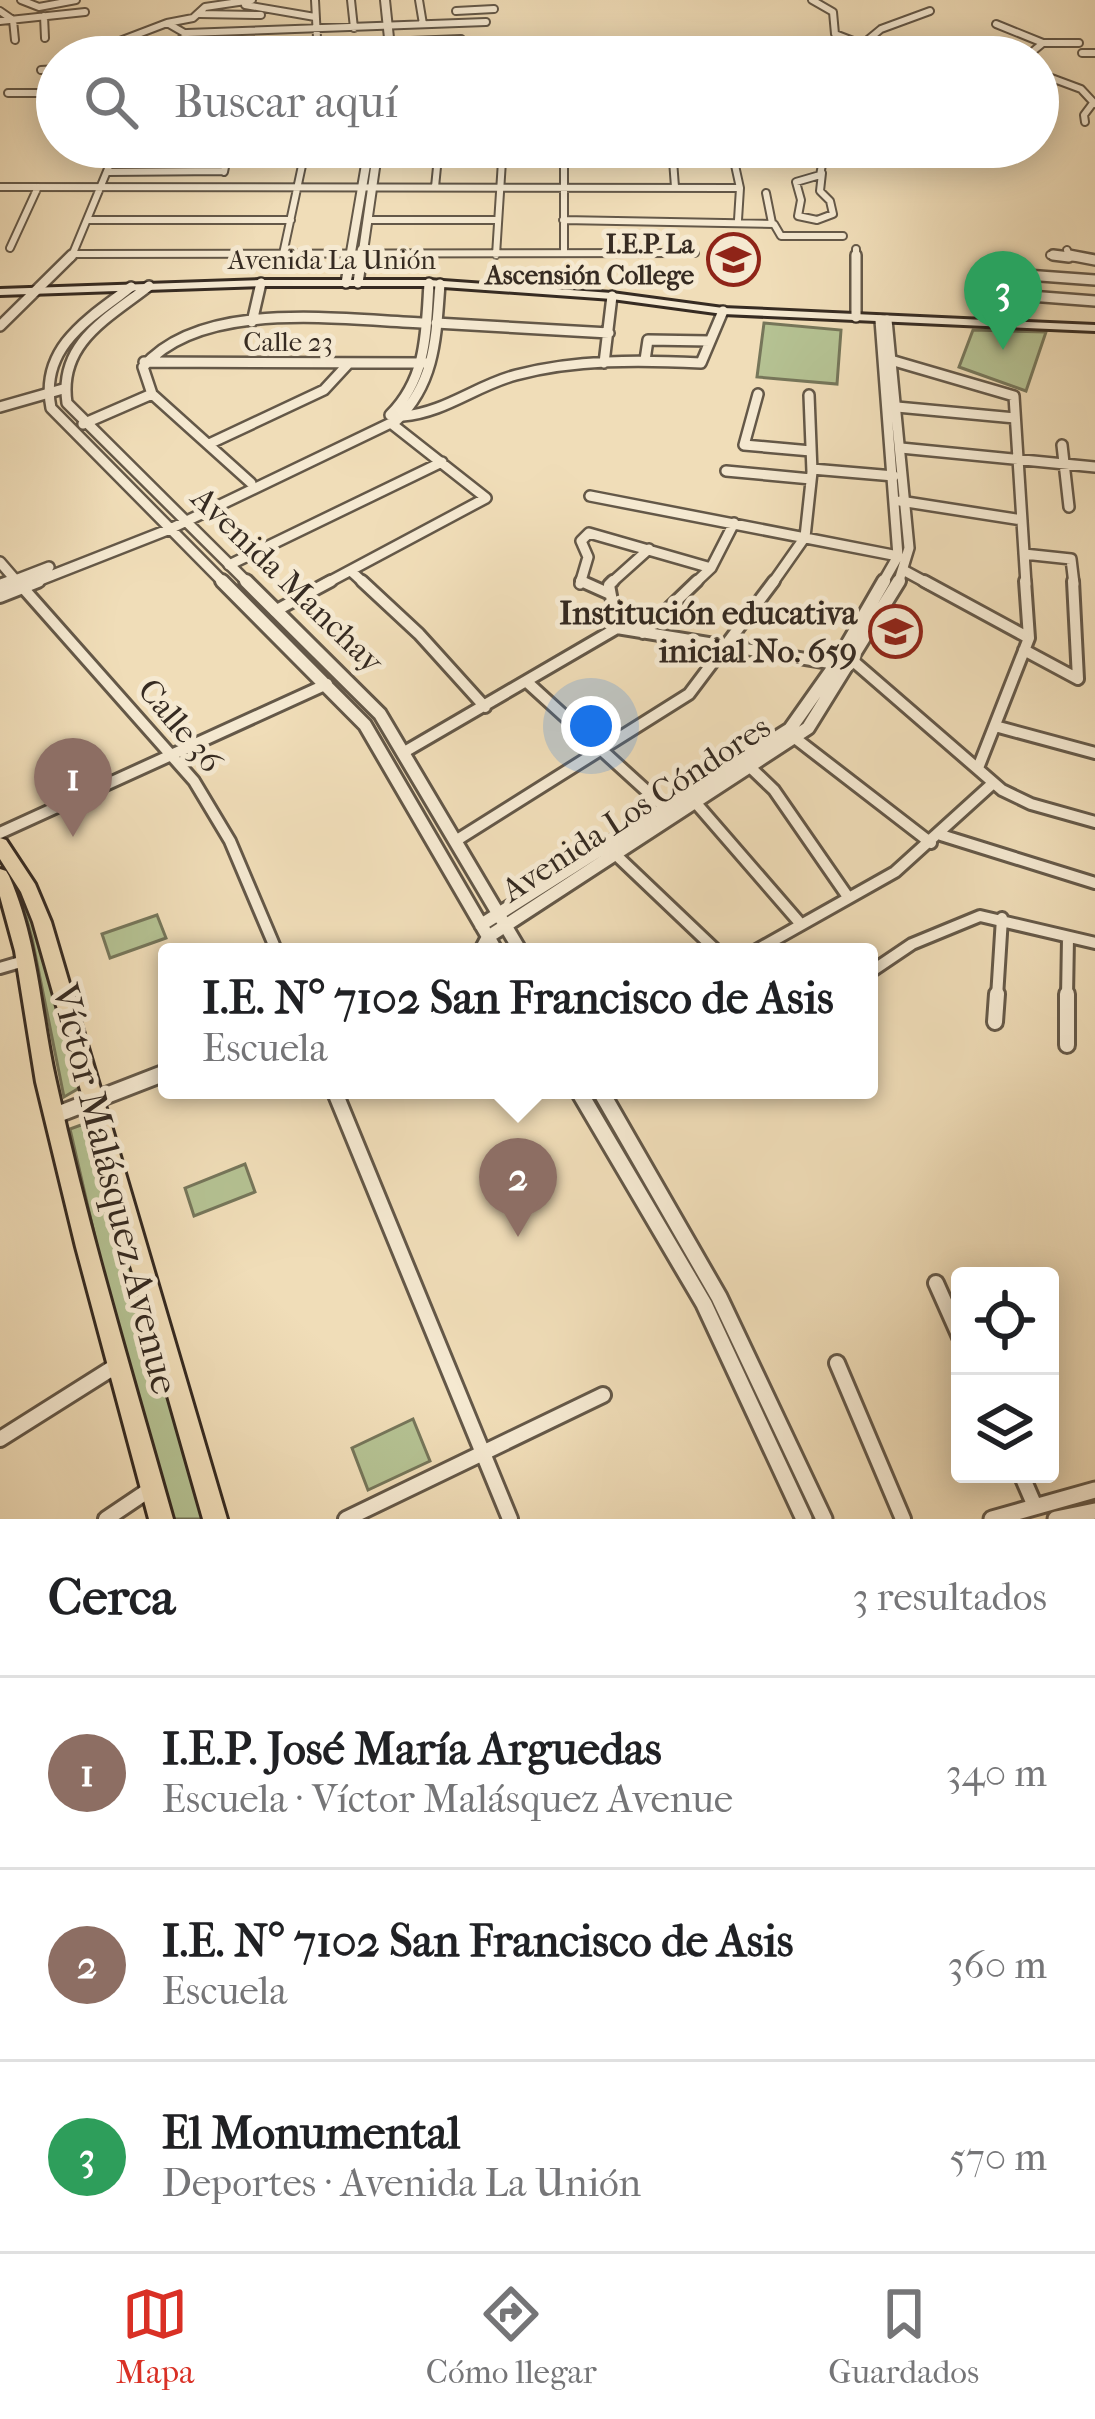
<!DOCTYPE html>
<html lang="es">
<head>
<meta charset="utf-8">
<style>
	:root { --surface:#fff; --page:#f6f6f6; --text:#202124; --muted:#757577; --line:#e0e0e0; --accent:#d93025 }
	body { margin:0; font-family:"IM FELL French Canon",serif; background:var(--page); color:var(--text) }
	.controls { position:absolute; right:36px; bottom:36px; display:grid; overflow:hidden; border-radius:12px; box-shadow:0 6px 30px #0003 }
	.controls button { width:108px; height:108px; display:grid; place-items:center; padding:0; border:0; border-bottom:3px solid var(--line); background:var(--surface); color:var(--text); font:60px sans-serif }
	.you { position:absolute; left:591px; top:726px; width:42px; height:42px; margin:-30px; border:9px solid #fff; border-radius:50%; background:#1a73e8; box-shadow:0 0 0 18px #1a73e833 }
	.badge { display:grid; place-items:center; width:78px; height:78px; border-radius:50%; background:var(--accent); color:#fff; font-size:39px; font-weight:700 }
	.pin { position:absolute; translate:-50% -99px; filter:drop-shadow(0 3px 6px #0008) }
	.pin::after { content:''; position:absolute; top:63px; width:42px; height:36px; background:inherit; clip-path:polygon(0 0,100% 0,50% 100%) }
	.popup { position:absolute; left:158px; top:943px; width:720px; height:156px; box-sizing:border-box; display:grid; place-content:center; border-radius:12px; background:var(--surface); filter:drop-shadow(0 3px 9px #0005); font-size:39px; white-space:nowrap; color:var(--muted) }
	.popup b { font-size:45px; color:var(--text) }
	.popup::after { content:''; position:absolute; left:50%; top:100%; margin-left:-24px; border:24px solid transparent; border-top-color:var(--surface) }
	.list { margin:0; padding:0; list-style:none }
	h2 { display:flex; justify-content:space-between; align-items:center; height:156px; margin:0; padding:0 48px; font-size:51px }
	h2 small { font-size:39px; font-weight:400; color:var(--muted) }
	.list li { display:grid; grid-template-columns:78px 1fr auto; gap:36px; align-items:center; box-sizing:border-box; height:192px; padding:0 48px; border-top:3px solid var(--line) }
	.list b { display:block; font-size:45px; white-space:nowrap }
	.list p { margin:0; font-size:39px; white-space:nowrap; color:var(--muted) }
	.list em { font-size:39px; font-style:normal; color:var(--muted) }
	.icon { flex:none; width:66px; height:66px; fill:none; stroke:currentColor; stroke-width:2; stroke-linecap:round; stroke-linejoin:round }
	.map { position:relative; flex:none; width:1095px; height:1519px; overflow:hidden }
	.search { position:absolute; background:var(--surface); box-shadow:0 6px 30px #0003; left:36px; right:36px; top:36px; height:132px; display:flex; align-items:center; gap:30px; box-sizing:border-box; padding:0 42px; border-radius:66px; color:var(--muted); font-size:45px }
	.sheet { height:732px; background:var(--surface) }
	nav { display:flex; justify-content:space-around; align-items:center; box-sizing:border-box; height:168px; border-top:3px solid var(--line); background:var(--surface); font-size:33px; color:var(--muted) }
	nav a { display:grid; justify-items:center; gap:6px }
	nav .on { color:var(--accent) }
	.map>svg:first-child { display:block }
</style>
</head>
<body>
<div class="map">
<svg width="1095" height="1519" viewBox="0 0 1095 1519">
	<rect width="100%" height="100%" fill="#f0ddb8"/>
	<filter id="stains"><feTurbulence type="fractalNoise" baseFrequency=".00167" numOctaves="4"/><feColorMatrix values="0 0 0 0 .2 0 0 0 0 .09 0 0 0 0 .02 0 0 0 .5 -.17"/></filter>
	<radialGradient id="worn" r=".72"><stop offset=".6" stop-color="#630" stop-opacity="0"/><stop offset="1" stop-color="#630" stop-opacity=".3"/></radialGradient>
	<path fill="#b5c293" stroke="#76765a" stroke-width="3" d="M764 323 841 330 837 384 757 377Z
		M973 330 1046 332 1026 391 959 367Z
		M0 855 33 910 81 1087 64 1097 32 938 20 896Z
		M157 915 166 938 110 958 102 934Z
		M92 1121 206 1519H170L109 1298 70 1129Z
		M245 1164 255 1192 194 1216 185 1188Z
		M413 1419 430 1461 368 1490 352 1448Z"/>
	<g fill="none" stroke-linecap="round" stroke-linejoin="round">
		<defs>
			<path id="minor-far3" d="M21 0 39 7 76 0
				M252 0 205 7 193 18 167 23 188 35 162 51 461 39
				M315 0 318 57
				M351 0 354 28
				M419 0 423 24
				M812 0 833 12 835 34 861 44
				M245 5 315 17
				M0 11 13 20 15 40
				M456 11 494 9
				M200 14 261 15
				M44 16 45 38
				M0 21 85 12
				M996 24 1043 43 1026 57
				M187 33 486 22
				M1044 43H1079
				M112 44 167 23
				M1082 53H1095
				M442 57H466
				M847 57 881 29 930 11
				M41 70 57 69
				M1038 73 1081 89 1095 104
				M8 93H57
				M1085 122 1084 115 1093 103
				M564 147V253
				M672 147 675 187
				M731 147 740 188 738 220
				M733 160 902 156
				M107 172 224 171
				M224 172 229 147
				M822 173 820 191 830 201 833 214 817 220 798 216 801 200 796 182 820 175 823 160
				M0 187 740 188
				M435 187 439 147
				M766 193 772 223
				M87 220H291
				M367 220H498
				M563 220 774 224 781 236H843
				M10 248 38 187
				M856 249V258
				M1067 250 1069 257 1081 258
				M74 254 695 253
				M283 254 306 147
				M496 255 502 161
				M1050 255 1069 257
				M71 258 117 147"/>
			<path id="minor-far2" d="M856 255V317
				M1053 255 1069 257
				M1069 255 1095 260
				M1095 280 1014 274 1017 295 1095 301
				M252 322 261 283
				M436 323 609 333
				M0 326 72 255
				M645 360 648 340 710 341
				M894 361 1014 396 1026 584
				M144 362 429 363
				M604 363 612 296
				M758 394 744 445 811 451
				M0 407 63 389
				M897 407 1015 418
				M403 416C444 413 477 385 516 375 576 359 640 360 701 363L723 311
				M83 424 152 394
				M209 444 324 390 349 363
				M1062 445 1069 507
				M901 448 1095 467
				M812 469 894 476
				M726 471 811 479
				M251 483 152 394 143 367C202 298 342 320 425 323
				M590 496 898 556
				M900 501 1022 520
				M1024 554 1071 559 1074 584
				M0 562 19 584
				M229 565 442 462
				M905 571 929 584
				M352 572 365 584
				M325 584 486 498 392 424
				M580 584 588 557 581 541 589 533 711 568
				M610 584 649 549
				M694 584 711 568 734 523
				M772 584 805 537 812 472 809 395"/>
			<path id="minor-far1" d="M17 581 194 781 230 841 277 952
				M362 581 419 634 485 707
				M581 581 610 594
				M613 581 609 585 617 628
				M924 581 1029 638
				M275 611 331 581
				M643 633 697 581
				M1024 650 1078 679 1073 581
				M852 660 1002 790 1031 804 1095 822
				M527 682 672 814
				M995 726 1095 753
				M795 738 931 843
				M406 751 617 628 836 664
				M750 767 774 790 848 897
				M978 768 1029 638 1025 581
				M695 802 799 922
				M0 833 327 684
				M941 835 1095 883
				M457 840 689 694 774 581
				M615 854 718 952
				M753 952 895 872 991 785
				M0 968 24 961
				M869 973 912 944 980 916 1095 943
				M997 997 1002 918
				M1067 997 1068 938"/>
			<path id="minor" d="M995 1022 997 994
				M1067 1045V994
				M334 1090 510 1519
				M936 1283 960 1337
				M837 1363 903 1519
				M0 1439 119 1364
				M1021 1474 1034 1504
				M106 1519 152 1488
				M346 1519 603 1395"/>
			<path id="tertiary-far3" d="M385 0 391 57
				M350 258 369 147
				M362 258 378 147"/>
			<path id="tertiary-far2" d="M346 283 351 255
				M358 283 362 255
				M149 286C108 318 58 343 67 403L249 584
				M131 287C88 319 39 348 51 408L225 584
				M880 320 898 556 882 584
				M887 320 909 548 898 584
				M390 415C427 378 426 332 429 283
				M5 584 49 567
				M30 584 170 529 397 420C436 382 436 335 440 284"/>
			<path id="tertiary-far1" d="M222 581 365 725 497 952
				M246 581 380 714 521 952
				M0 586 13 581
				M0 596 38 581
				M481 925 790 729 836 664 884 581
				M480 952 488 937 808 728 899 581"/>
			<path id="tertiary" d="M578 1090 704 1304 804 1519
				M600 1090 719 1297 824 1519
				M56 1115 167 1072
				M992 1519 1095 1490
				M1056 1519 1095 1511"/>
			<path id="secondary" d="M261 280H429L612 293 723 308 1095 325V331L723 314 612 299 429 286H261L0 295V289Z"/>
			<path id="primary" d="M0 838 6 840 35 884 51 922 227 1519H203L33 922 21 892 0 859Z
				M0 869 6 871 9 876C38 942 40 1012 56 1082 88 1229 132 1374 173 1519H149L76 1247 36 1082 15 951 0 896Z"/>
		</defs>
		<use href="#minor-far3" stroke="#645848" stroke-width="10"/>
		<use href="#minor-far2" stroke="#645848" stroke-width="14"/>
		<use href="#minor-far1" stroke="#645848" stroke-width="16"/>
		<use href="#minor" stroke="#645848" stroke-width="20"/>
		<use href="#tertiary-far3" stroke="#645848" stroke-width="12"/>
		<use href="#tertiary-far2" stroke="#645848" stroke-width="14"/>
		<use href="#tertiary-far1" stroke="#645848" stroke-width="18"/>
		<use href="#tertiary" stroke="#645848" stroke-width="21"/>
		<use href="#secondary" stroke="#362b22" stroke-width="6"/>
		<use href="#primary" stroke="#362b22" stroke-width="6"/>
		<use href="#minor-far3" stroke="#f5e9d1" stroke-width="6"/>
		<use href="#minor-far2" stroke="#f5e9d1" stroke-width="9"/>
		<use href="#minor-far1" stroke="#f5e9d1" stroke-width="10"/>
		<use href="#minor" stroke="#f5e9d1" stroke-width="14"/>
		<use href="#tertiary-far3" stroke="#f5e9d1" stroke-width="8"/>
		<use href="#tertiary-far2" stroke="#f5e9d1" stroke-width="9"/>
		<use href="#tertiary-far1" stroke="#f5e9d1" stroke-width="12"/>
		<use href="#tertiary" stroke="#f5e9d1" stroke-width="15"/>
		<use href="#secondary" fill="#f5e9d1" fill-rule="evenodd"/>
		<use href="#primary" fill="#f0ddb8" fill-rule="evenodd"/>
	</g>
	<defs>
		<symbol id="school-ring" viewBox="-11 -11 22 22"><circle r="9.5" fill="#f5e9d1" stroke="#8f2418" stroke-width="1.5"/><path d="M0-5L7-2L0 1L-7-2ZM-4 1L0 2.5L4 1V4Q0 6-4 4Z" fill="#8f2418"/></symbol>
	</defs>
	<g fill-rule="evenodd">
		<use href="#school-ring" x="704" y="230" width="59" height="59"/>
		<use href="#school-ring" x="866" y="602" width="59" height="59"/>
	</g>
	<g text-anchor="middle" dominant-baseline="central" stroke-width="10" stroke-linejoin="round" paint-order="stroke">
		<g font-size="27" font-weight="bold" fill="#362b22" stroke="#f5e9d1" text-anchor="end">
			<text x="694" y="244">I.E.P La<tspan x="694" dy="31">Ascensión College</tspan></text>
		</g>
		<g font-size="27" fill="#362b22" stroke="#f5e9d1">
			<text x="332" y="260">Avenida La Unión</text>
			<text x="288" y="342">Calle 23</text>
		</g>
		<g font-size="33" fill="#362b22" stroke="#f5e9d1">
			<text transform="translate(287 580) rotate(44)">Avenida Manchay</text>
			<text transform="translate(180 726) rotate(50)">Calle 36</text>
			<text transform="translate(636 809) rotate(-33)">Avenida Los Cóndores</text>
		</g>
		<g font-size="33" font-weight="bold" fill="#362b22" stroke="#f5e9d1" text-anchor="end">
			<text x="857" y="613">Institución educativa<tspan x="857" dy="38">inicial No. 659</tspan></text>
		</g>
		<g font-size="39" fill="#362b22" stroke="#f5e9d1">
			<text transform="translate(115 1189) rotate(76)">Víctor Malásquez Avenue</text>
		</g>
	</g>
	<rect width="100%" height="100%" filter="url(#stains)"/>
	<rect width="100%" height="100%" fill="url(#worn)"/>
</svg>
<div class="controls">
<button><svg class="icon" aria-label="locate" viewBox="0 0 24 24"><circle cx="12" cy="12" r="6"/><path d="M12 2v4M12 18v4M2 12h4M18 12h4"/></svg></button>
<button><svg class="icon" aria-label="layers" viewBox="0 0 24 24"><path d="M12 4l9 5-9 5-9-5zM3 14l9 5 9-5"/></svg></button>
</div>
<div class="you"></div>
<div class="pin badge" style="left:73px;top:837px;background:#8d6e63">1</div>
<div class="pin badge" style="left:518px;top:1237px;background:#8d6e63">2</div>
<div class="popup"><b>I.E. N° 7102 San Francisco de Asis</b>Escuela</div>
<div class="pin badge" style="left:1003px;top:350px;background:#2e9e5b">3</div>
<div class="search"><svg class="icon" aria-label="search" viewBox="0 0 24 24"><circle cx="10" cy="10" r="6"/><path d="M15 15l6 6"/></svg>Buscar aquí</div>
</div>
<section class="sheet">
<h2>Cerca<small>3 resultados</small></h2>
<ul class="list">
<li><span class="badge" style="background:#8d6e63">1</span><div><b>I.E.P. José María Arguedas</b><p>Escuela · Víctor Malásquez Avenue</p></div><em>340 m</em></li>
<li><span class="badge" style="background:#8d6e63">2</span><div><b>I.E. N° 7102 San Francisco de Asis</b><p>Escuela</p></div><em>360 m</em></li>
<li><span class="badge" style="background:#2e9e5b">3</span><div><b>El Monumental</b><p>Deportes · Avenida La Unión</p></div><em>570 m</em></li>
</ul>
</section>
<nav>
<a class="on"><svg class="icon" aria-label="map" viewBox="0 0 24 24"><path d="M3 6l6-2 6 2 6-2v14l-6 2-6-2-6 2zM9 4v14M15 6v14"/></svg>Mapa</a>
<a><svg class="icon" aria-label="directions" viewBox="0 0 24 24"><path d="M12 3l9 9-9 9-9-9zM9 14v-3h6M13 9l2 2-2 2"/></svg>Cómo llegar</a>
<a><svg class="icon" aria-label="saved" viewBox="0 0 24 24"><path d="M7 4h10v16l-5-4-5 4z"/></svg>Guardados</a>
</nav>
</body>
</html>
